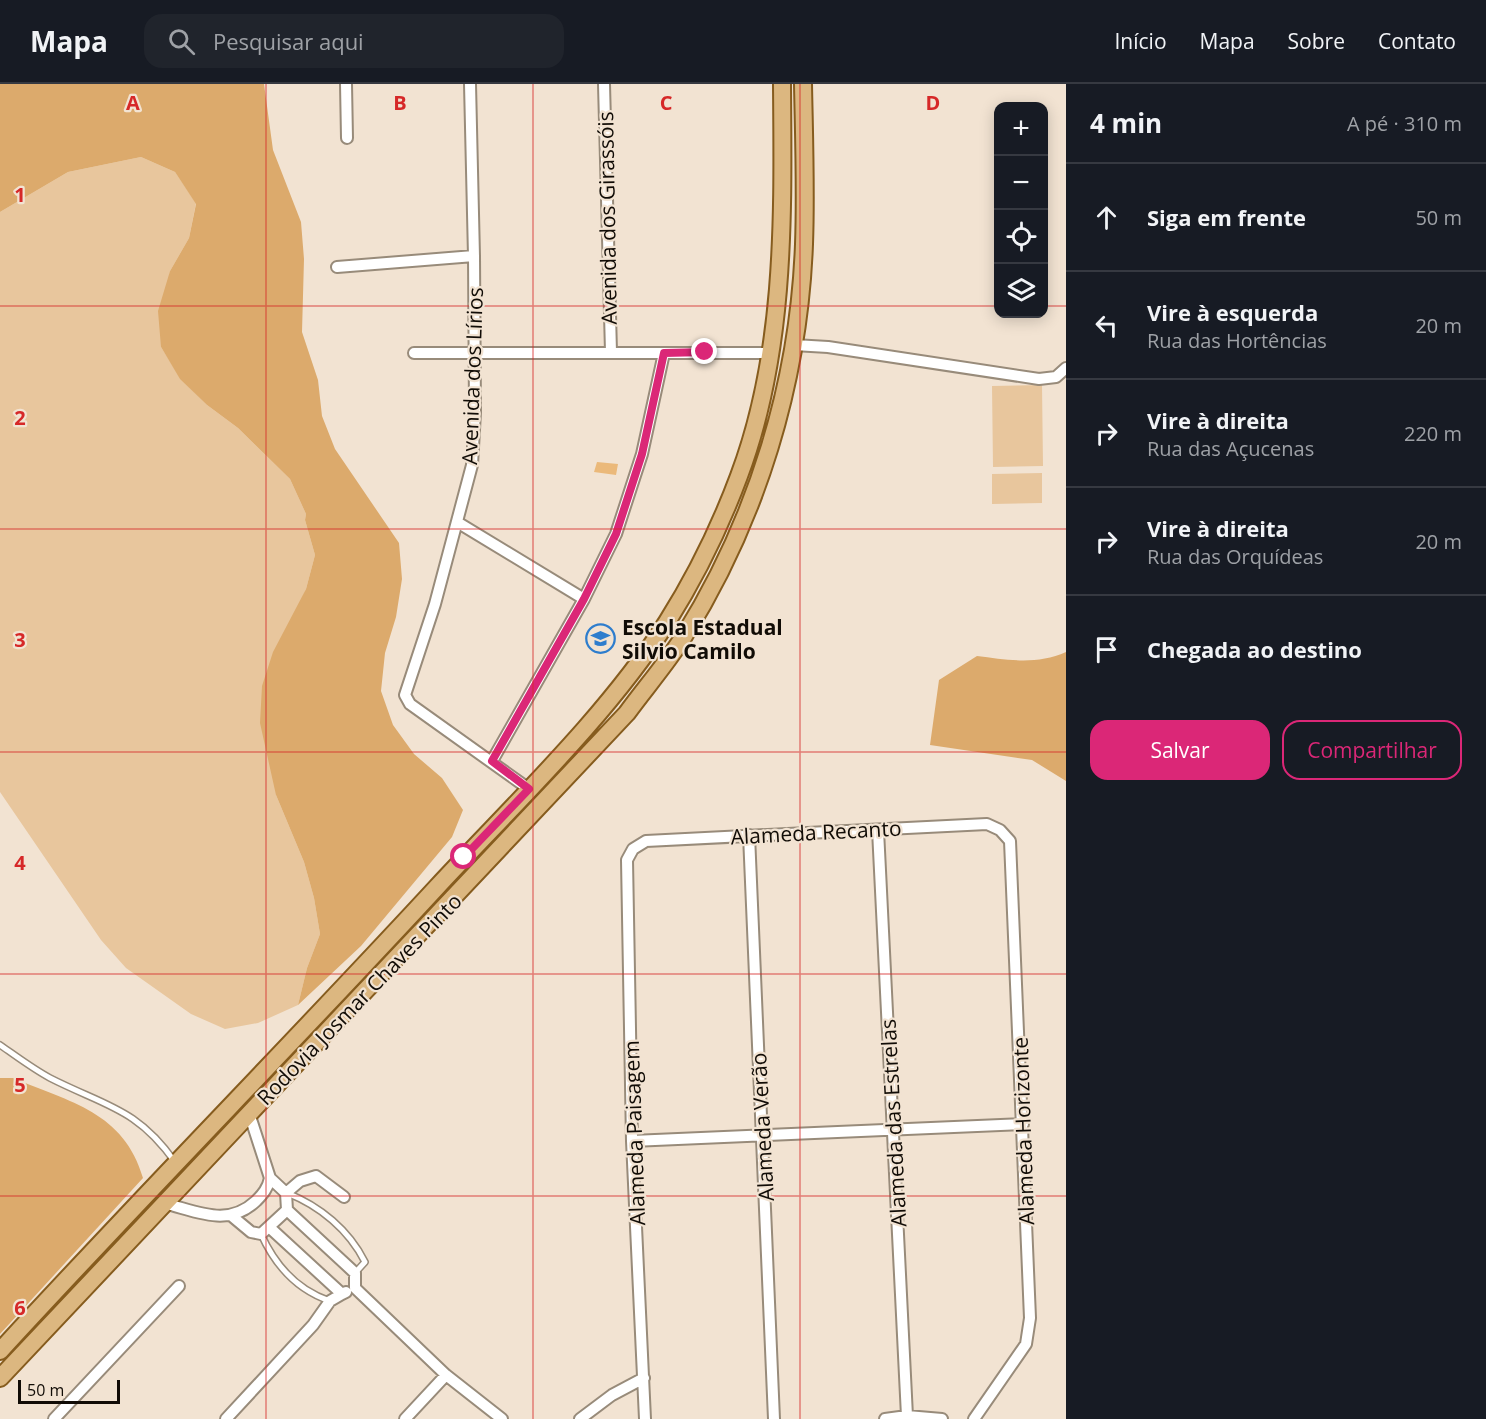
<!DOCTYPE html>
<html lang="pt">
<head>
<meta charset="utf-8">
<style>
	:root { --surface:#171b24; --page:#20242c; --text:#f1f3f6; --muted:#9ea1a6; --line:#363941; --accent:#db2777 }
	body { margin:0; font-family:"Open Sans",sans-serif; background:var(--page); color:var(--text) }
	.controls { position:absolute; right:18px; top:18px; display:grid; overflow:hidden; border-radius:12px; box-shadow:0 3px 15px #0003 }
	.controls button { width:54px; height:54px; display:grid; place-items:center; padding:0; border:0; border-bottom:2px solid var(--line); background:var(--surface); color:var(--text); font:30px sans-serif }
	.scale { position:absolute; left:18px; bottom:15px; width:102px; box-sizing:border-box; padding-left:6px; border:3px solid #110c06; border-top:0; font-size:16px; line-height:21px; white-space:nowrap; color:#110c06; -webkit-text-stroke:4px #f2e3d2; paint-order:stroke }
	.stop { position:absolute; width:18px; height:18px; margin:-14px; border:4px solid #db2777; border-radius:50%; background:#fff }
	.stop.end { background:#db2777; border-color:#fff; box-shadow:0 2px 6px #0008 }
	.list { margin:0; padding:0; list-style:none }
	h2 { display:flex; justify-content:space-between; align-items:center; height:78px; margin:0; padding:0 24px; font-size:26px }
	h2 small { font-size:20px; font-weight:400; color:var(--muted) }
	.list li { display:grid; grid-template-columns:39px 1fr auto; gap:18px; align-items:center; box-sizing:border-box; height:108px; padding:0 24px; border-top:2px solid var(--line) }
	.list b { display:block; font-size:22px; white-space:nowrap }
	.list p { margin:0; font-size:20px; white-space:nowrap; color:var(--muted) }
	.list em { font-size:20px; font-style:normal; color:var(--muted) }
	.actions { display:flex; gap:12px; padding:18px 24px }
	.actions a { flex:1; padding:14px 0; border:2px solid var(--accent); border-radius:18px; text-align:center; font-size:21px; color:var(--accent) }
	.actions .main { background:var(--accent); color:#fff }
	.icon { flex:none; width:33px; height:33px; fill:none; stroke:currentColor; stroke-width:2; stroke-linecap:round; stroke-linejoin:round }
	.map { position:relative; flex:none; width:1066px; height:1335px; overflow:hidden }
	header { display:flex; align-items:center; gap:36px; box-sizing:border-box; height:84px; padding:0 30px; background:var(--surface); border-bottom:2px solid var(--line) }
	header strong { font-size:28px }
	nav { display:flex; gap:33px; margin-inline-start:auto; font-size:21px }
	.search { width:420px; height:54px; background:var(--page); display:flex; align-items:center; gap:15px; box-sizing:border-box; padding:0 21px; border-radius:18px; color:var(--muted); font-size:22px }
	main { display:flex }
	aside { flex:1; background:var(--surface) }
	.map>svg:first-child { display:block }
</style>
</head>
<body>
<header>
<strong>Mapa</strong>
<div class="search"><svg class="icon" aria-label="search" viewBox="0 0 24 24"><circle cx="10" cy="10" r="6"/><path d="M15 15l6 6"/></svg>Pesquisar aqui</div>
<nav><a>Início</a><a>Mapa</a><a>Sobre</a><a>Contato</a></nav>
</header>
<main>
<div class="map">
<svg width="1066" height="1335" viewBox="0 0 1066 1335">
	<rect width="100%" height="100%" fill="#f2e3d2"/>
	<path fill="#e8c69d" d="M141 73 175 88 196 119 189 154 170 187 161 263 181 295 207 321 238 344 290 395 306 430 305 436 315 471 306 505 292 537 276 711 304 778 314 814 320 850 307 884 298 921 258 939 225 945 191 930 126 884 101 856 0 708V128L68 88Z
		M1042 301 1043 382 993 383 992 302Z
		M1042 389V419L992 420V390Z"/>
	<path fill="#dcaa6c" d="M0 0H264L273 66 301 138 304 175 302 248 318 296 322 332 335 365 399 459 402 495 396 533 385 569 381 607 393 641 414 670 442 694 463 726 452 753 361 862 298 921 307 884 320 850 314 814 304 778 276 711 260 639 262 602 273 568 306 505 315 471 305 436 306 430 290 395 238 344 207 321 180 295 161 263 158 227 170 187 189 154 196 120 175 88 141 73 68 88 0 128Z
		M1066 568V697L1032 676 930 661 939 596 977 572C1008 576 1037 581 1066 568Z
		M0 994H13C70 1018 124 1028 143 1094L0 1250Z"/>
	<path fill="#ebb97a" d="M597 378 618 380 616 391 594 388Z"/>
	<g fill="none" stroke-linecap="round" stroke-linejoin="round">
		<defs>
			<path id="lane" d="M0 961C16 972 33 985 50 994 105 1022 137 1024 175 1078
				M287 1109C320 1122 349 1146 365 1178L355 1189
				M261 1150C275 1181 297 1206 330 1217"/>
			<path id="street" d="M346 0 347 54
				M470 0 474 172 475 328 472 381 435 520 405 611 410 620 529 705
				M604 0 611 268
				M337 183 474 172
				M794 261 828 263 1039 295 1056 293 1066 284
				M414 269H770
				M457 438 584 515
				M492 677 584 515 616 450 642 370 664 269
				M878 746 907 1332
				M749 751 774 1335
				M632 1057 1023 1040
				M286 1109 300 1097 316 1092 344 1113
				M163 1119C197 1127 227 1144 256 1117 263 1110 268 1104 270 1094L249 1029
				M287 1126 355 1189V1204
				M233 1133 251 1148 261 1150 287 1126 286 1109 270 1094
				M269 1143 342 1210 346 1208
				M355 1204 446 1291 502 1335
				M54 1335 179 1202
				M226 1335 313 1241 330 1217 342 1210
				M405 1335 446 1291
				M580 1335 612 1311 644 1294
				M645 1335 632 1057 627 776 633 765 646 757 987 740 1000 746 1010 757 1030 1234 1026 1260 974 1335
				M885 1335 907 1332 942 1335"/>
			<path id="primary" d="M0 1267C144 1110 293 959 437 803 513 721 607 632 667 538 696 492 720 443 739 392 786 267 783 132 782 0
				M0 1294 627 629C646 603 667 579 684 552 757 435 799 298 804 160 806 107 804 53 803 0"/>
		</defs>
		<use href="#lane" stroke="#988b7a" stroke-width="8"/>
		<use href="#street" stroke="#988b7a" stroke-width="14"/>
		<use href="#primary" stroke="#865c1e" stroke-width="20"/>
		<use href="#lane" stroke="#fff" stroke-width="5"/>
		<use href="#street" stroke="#fff" stroke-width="10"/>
		<use href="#primary" stroke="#dcb780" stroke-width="16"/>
	</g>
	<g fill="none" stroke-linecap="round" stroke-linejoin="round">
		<path stroke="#db2777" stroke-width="8" d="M464 773 529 705 492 677 584 515 616 450 642 370 664 269 705 268"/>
	</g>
	<path fill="none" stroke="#d62828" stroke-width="1.5" stroke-opacity="0.55" d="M266 0V1335M533 0V1335M800 0V1335M0 222H998M1044 222H1066M0 445H1066M0 668H1066M0 890H1066M0 1112H1066"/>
	<defs>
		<symbol id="school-ring" viewBox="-11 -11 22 22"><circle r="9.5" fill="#f2e3d2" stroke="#2e7dcd" stroke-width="1.5"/><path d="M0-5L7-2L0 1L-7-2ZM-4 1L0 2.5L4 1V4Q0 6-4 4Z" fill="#2e7dcd"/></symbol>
	</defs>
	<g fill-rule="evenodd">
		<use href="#school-ring" x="584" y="538" width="33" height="33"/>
	</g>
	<g text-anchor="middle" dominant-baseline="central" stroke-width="4.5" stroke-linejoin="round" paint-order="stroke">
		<g font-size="21" fill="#110c06" stroke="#f2e3d2">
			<text transform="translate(607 134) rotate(-91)">Avenida dos Girassóis</text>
			<text transform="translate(472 292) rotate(-88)">Avenida dos Lírios</text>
			<text transform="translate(816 748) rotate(-3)">Alameda Recanto</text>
			<text transform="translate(359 915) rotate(-46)">Rodovia Josmar Chaves Pinto</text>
			<text transform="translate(893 1039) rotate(-93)">Alameda das Estrelas</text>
			<text transform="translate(762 1043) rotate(-93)">Alameda Verão</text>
			<text transform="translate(1023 1047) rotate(-92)">Alameda Horizonte</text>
			<text transform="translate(634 1049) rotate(-92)">Alameda Paisagem</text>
		</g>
		<g font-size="21" font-weight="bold" fill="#110c06" stroke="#f2e3d2" text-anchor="start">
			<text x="622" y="543">Escola Estadual<tspan x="622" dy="24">Silvio Camilo</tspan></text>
		</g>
	</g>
	<g font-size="20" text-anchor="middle" font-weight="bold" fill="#d62828" stroke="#f2e3d2" stroke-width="4.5" stroke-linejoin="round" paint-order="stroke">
		<text x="133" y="26">A</text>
		<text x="400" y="26">B</text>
		<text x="666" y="26">C</text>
		<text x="933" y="26">D</text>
		<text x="20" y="118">1</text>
		<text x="20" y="341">2</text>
		<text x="20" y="563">3</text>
		<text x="20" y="786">4</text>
		<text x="20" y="1008">5</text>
		<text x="20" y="1231">6</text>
	</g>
</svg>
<div class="controls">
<button>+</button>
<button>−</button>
<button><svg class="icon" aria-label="locate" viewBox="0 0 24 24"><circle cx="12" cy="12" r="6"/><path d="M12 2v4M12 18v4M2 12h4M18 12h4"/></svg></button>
<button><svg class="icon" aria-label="layers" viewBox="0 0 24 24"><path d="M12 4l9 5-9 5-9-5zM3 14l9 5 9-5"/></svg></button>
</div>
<div class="scale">50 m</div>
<div class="stop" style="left:464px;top:773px"></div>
<div class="stop end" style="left:705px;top:268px"></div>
</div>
<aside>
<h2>4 min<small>A pé · 310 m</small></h2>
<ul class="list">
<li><svg class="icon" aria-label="ahead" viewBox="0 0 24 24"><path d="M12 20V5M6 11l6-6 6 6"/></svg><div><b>Siga em frente</b></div><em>50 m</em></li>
<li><svg class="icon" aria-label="left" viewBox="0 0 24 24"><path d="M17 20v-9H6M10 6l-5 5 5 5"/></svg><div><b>Vire à esquerda</b><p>Rua das Hortências</p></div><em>20 m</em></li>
<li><svg class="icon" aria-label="right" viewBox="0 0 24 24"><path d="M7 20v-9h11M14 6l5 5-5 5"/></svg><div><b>Vire à direita</b><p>Rua das Açucenas</p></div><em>220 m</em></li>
<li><svg class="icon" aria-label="right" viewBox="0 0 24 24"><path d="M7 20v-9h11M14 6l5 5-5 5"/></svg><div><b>Vire à direita</b><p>Rua das Orquídeas</p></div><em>20 m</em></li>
<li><svg class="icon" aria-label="arrive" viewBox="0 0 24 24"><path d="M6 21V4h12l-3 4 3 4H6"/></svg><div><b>Chegada ao destino</b></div></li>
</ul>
<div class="actions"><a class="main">Salvar</a><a>Compartilhar</a></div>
</aside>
</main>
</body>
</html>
